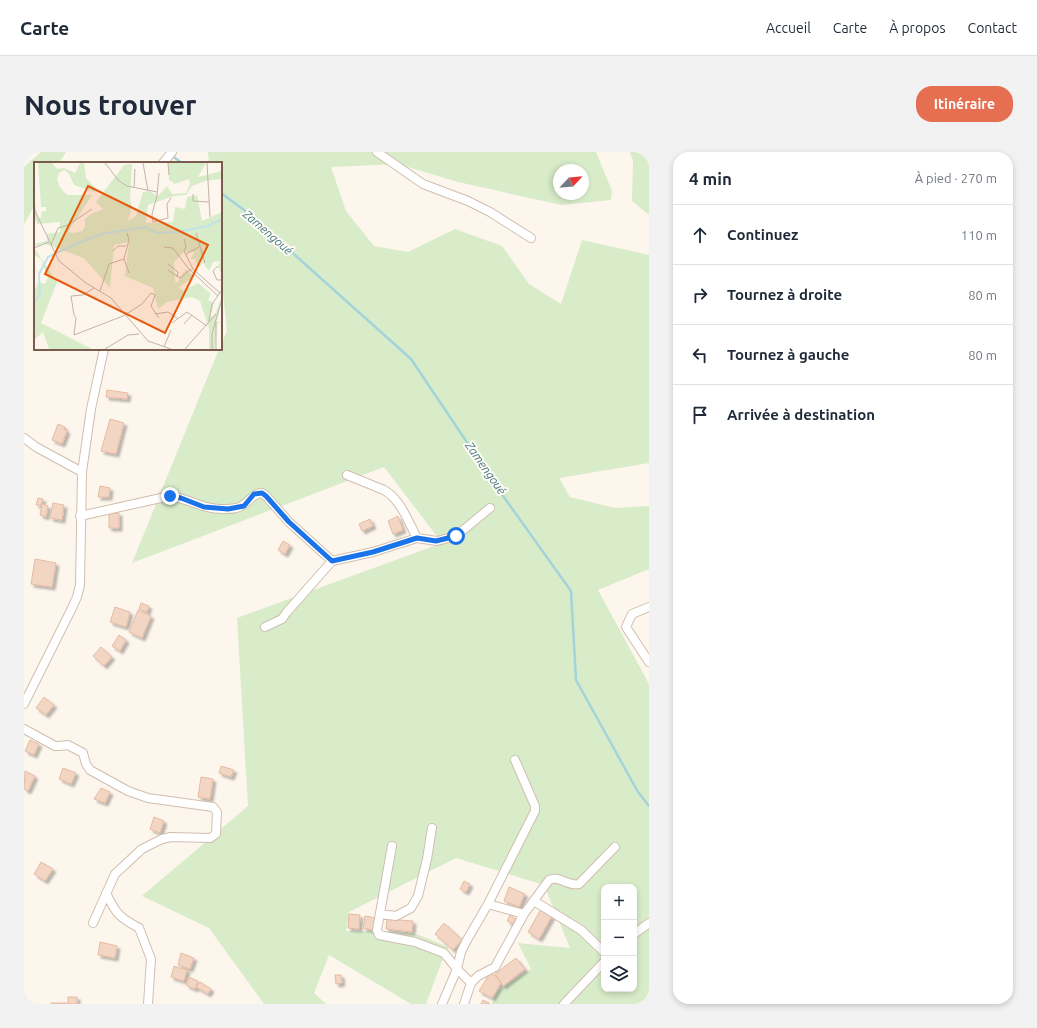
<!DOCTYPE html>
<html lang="fr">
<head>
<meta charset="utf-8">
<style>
	:root { --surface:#fff; --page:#f2f2f3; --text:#1f2937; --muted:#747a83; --line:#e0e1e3; --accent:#e76f51 }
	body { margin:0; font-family:Ubuntu,sans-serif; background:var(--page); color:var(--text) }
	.controls { position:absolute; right:12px; bottom:12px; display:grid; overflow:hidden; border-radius:8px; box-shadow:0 2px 6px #0003 }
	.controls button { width:36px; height:36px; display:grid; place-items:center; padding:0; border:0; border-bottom:1px solid var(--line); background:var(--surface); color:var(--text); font:20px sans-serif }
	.compass { position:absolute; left:529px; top:12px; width:36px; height:36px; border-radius:50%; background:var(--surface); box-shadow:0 2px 6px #0003; rotate:64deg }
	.stop { position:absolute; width:12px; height:12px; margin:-9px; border:3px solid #1a73e8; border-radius:50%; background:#fff }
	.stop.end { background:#1a73e8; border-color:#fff; box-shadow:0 1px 4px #0008 }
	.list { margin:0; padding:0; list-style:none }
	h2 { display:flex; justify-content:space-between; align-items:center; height:52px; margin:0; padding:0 16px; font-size:17px }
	h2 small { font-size:13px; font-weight:400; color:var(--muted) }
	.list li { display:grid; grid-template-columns:26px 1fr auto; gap:12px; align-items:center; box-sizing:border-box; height:60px; padding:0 16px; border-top:1px solid var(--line) }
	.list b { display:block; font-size:15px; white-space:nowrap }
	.list em { font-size:13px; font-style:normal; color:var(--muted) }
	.icon { flex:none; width:22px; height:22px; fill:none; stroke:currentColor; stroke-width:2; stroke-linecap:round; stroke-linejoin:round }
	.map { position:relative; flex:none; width:625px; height:852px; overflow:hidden; border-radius:16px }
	header { display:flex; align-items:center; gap:24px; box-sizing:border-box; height:56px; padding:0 20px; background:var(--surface); border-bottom:1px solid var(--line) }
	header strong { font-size:19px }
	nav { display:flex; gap:22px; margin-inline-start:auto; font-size:14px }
	.intro { display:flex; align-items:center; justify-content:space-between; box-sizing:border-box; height:96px; padding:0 24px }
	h1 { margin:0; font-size:28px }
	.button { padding:10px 18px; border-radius:16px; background:var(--accent); color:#fff; font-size:14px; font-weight:700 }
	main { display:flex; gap:24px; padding:0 24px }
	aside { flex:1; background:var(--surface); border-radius:16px; box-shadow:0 2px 6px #0003 }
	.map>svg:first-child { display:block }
</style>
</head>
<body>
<header>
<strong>Carte</strong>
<nav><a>Accueil</a><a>Carte</a><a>À propos</a><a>Contact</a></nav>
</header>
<div class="intro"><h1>Nous trouver</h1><a class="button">Itinéraire</a></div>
<main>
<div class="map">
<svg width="625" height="852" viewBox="0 0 625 852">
	<defs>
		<filter id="shadow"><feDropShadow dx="3" dy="3" stdDeviation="1" flood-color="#0004"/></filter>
	</defs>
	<rect width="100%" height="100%" fill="#fdf6ec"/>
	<path fill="#d8ecc9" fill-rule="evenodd" d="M17 0H42L35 11H11V53L0 72V15Z
		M184 0H572L588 39 587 48 537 53 434 30 374 12 307 15 322 59 350 94 384 100 431 77 478 94 505 132 537 152 558 88 625 103V311L535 326 546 345 591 356 625 354V417L574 438 625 532V852H468L474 839 507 817 494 791 546 796 520 733 432 706 325 760 322 779 368 780 395 783 424 795 419 806 402 852H387L305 803 290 841 302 852H240L185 776 118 744 224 654 213 466 418 391 360 315 108 411 195 197H197V193L203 179 197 122V11H185ZM535 18H559V42H535ZM580 735H610V837H580Z
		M606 0H625V63L608 49 609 9Z"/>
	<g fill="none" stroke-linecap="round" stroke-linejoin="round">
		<path stroke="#a5d3da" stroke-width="2.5" d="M147 3 158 11
			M197 41 224 61 387 207 477 341 547 439 552 528 614 640 625 654"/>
	</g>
	<path fill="#f3d5c3" stroke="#e6bba3" filter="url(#shadow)" d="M83 238 104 241 103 247 82 245Z
		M86 267 100 271 92 302 77 299Z
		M34 272 41 275 40 277 43 279 38 292 28 288Z
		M76 334 86 336 85 345H74Z
		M14 346 19 347 17 353H12Z
		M29 351 40 353 38 368 26 366Z
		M18 352 24 354 22 365 16 363Z
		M85 361H95V376H85Z
		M374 364 379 378 369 382 364 369Z
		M346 367 349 374 338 379 335 372Z
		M259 389 266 393 261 402 254 398Z
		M11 407 32 411 28 435 7 432Z
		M117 451 125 454 123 460 115 457Z
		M91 455 106 460 102 475 86 470Z
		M114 458 127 464 118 486 105 480Z
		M95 483 102 488 96 499 88 494Z
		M77 495 88 505 80 514 69 504Z
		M20 545 30 553 22 563 12 556Z
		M6 588 15 592 10 603 1 599Z
		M197 614 210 618 207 625 195 621Z
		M39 616 52 621 47 632 35 627Z
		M1 619 11 624 4 639 0 637Z
		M177 625 189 627 186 647 174 645Z
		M77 636 86 640 81 651 70 647Z
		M130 665 140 669 136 681 126 677Z
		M17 710 29 717 21 729 10 722Z
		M440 729 446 732 442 740 436 737Z
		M485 735 501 742 495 755 480 749Z
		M517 757 528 764 515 787 504 780Z
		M325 762 336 763 335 777 324 776Z
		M486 763 492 767 490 772 483 769Z
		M341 764 352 766 350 778 339 776Z
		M363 767 389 769 388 780 362 777Z
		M420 771 438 788 429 798 411 782Z
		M76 790 93 794 91 806 74 803Z
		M157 801 170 806 166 817 154 813Z
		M492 806 501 817 479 834 471 822Z
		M150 814 163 818 160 829 147 825Z
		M466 821 473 825 477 831 468 846 455 839Z
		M311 823H317L318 831 312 832Z
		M165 825 174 829 171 837 162 833Z
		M176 830 187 837 184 842 172 835Z
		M44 845H53V852H44Z
		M459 848 465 851V852H457Z
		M27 851H43V852H27Z"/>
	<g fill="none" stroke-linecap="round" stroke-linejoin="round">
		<defs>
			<path id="minor" d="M353 0 399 32 444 49 466 60 507 86
				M139 11 148 0
				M0 286 12 295 58 320
				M323 323 360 338C377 348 384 369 393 386
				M56 364 146 344C158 346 167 350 179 354 188 357 203 358 212 356 224 354 227 341 238 341L242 344 265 370 308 409
				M625 455 608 462 602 475 625 510
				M241 475 258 467 263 460 308 409 349 400 393 386 413 389 432 384 466 356
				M0 552 47 458 53 445 56 433 58 320 67 257 80 197
				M0 577 31 594H35L44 593 59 601 62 612 66 618 104 639 124 646 189 655 193 660 192 682 186 686 147 685 138 687 118 697 91 722 69 771
				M368 694 353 778 355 783 391 790 420 801 433 817 447 831
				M82 741C92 762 95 765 115 776L127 807 124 852
				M510 749 557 778 580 800
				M464 752 500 762
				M356 762 372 764 387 756 394 744 403 707 408 676
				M610 782 625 771
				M418 852 433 817 437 800 443 788 464 752 511 659V654L491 608
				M440 852 447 831 454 824 471 815 500 762 525 728C536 723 544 735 555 732L591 695
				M540 852 580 810"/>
		</defs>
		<use href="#minor" stroke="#d1beb0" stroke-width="10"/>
		<use href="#minor" stroke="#fff" stroke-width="8"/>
	</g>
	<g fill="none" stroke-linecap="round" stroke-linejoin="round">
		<path stroke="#1a73e8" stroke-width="5" d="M146 344 157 346 180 355 204 357 220 354 230 342 238 341 242 344 265 370 308 409 349 400 393 386 412 389 432 384"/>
	</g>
	<g text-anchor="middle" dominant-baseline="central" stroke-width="4" stroke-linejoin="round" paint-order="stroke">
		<g font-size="12" font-style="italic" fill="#437c86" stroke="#fffaf3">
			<text transform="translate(244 80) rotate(41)">Zamengoué</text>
			<text transform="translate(462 316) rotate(55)">Zamengoué</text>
		</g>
	</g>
	<g transform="translate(10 10)">
		<rect width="188" height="188" fill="#fdf6ec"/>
		<path d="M4 1H18L23 7 30 6 41 11 46 1H50L52 16 63 28 60 30 40 23 35 12 30 8 25 11 23 17 25 24 33 33H58L34 70 41 71 48 69 51 65V57L57 52 69 47 62 40 90 3 98 2 96 37 98 44 94 59 102 54 109 30 115 29 124 34 133 24 138 32 152 31 156 22 155 17 141 22 135 18 134 1H172L164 15 188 9V17L171 19 158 24 152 33 140 34 114 43 112 61 139 60 141 45 151 47 153 35 163 33 168 59 188 50V112L184 105 186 99 179 100 175 109 169 101 164 106 161 97H157L160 90H150L140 100 141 119 143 121 152 107 160 115 145 125 149 129 164 121 177 132 174 138 180 141 176 156 181 152 188 134 182 159 188 161H183L181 187H175V166L166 139 158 135 133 140 124 147 119 126 91 114 95 80 80 83 76 126 50 96 11 82 0 84V82L13 79V72L26 70V60L3 62 0 54V37L4 56 8 55 7 50 12 49V45H7ZM0 86 23 120 7 161 58 187H15L9 170 0 178V130L4 120 11 122 14 116 7 97 0 93Z" fill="#d8ecc9"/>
		<path fill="none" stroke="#bfe3e8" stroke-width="2" d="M0 141 6 132 5 112 14 95 35 85 67 72 111 65 123 71 143 70 174 64 188 57"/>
		<path fill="none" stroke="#c5b3a7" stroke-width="1" d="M71 1 85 19 93 24 123 30M109 1 114 29M134 1 135 13M173 1 176 55M125 11 123 34 118 52 119 60 134 56 133 42 137 36M100 26 101 7M159 32V39L175 40M0 47 25 99 52 121 77 136 114 179 137 187M93 71 95 78 90 97 95 111M162 71 171 101M150 77 152 85 150 89 159 107 186 131M17 83 24 66 34 63 58 47M130 85 139 86 154 106 184 134M0 86 15 80M79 89 84 84H92M152 92 165 85M134 102 144 110 143 115M184 104 179 109 183 118H188M134 108 146 116 157 107M60 126 49 133 37 134 40 153 42 156 40 173 89 154 108 142 117 131 121 133 117 144 125 156M66 129 75 102 90 97M121 152 134 150 143 156M175 159 178 142 188 128M182 160V187M138 161 153 150 173 164M150 162 158 153M130 185 137 168M71 187 94 173 105 172M151 187 182 152M178 187V172L188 137"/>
		<path fill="#e8590c" fill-opacity="0.15" stroke="#e8590c" stroke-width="2" d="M54 24 174 83 131 171 11 112Z"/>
		<rect width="188" height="188" fill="none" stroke="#7a5c4d" stroke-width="2"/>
	</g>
</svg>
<div class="controls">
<button>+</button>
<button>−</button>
<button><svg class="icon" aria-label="layers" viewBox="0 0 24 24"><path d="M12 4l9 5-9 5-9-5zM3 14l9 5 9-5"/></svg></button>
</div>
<svg class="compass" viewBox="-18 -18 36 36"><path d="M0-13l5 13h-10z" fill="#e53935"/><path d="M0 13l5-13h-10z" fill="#747a83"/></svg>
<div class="stop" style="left:432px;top:384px"></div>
<div class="stop end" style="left:146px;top:344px"></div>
</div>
<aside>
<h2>4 min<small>À pied · 270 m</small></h2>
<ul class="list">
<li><svg class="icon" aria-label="ahead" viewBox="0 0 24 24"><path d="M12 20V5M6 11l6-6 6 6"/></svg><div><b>Continuez</b></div><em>110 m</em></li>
<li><svg class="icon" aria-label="right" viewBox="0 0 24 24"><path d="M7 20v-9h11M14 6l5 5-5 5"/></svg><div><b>Tournez à droite</b></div><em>80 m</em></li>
<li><svg class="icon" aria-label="left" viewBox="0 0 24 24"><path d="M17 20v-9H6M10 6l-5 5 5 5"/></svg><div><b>Tournez à gauche</b></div><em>80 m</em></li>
<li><svg class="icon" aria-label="arrive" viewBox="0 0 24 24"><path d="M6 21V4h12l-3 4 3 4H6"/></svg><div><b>Arrivée à destination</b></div></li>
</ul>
</aside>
</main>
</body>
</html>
